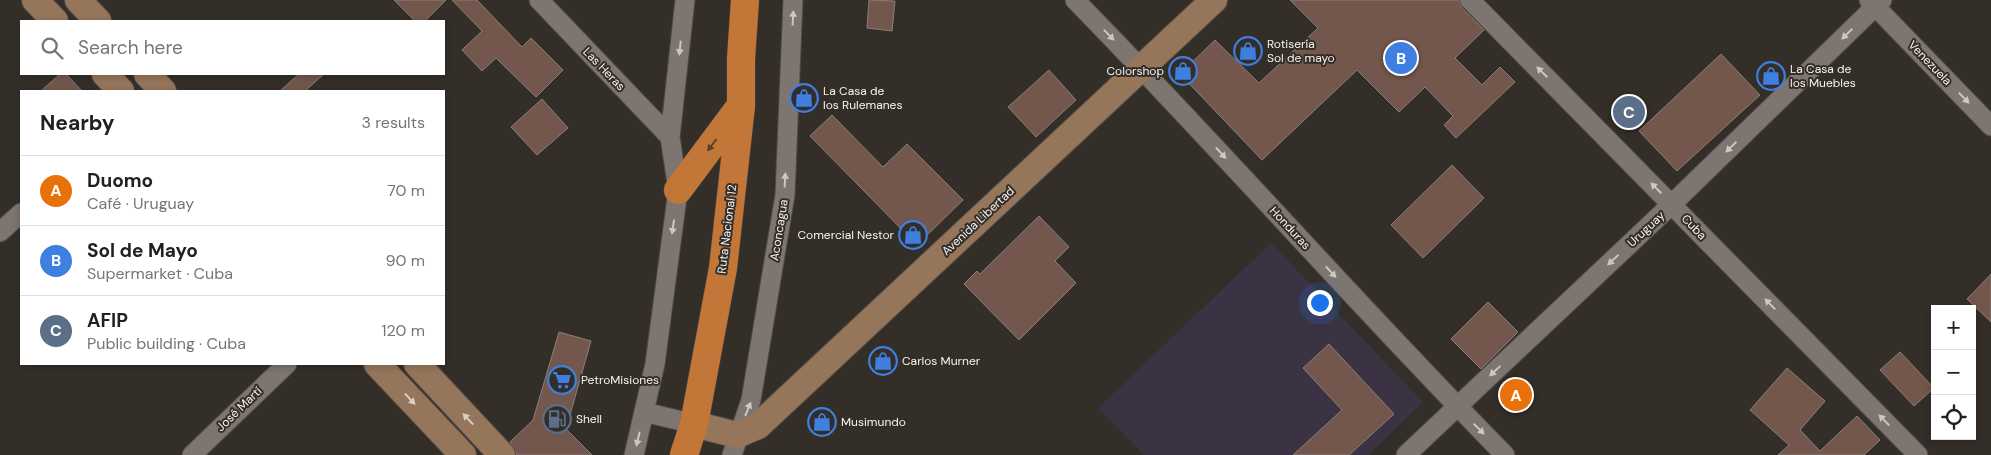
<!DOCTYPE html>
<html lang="en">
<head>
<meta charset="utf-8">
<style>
	:root { --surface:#fff; --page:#f6f6f6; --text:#202124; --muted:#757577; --line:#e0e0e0; --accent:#7f5953 }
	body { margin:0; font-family:"DM Sans",sans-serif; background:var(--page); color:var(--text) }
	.controls { position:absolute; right:15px; bottom:15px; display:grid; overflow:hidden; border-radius:0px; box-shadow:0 2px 8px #0003 }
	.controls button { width:45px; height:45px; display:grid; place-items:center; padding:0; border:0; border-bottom:1px solid var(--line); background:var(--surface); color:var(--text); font:25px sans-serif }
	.you { position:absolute; left:1319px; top:302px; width:18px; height:18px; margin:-12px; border:4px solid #fff; border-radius:50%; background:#1a73e8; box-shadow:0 0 0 8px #1a73e833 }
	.badge { display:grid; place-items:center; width:32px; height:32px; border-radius:50%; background:var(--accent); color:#fff; font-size:16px; font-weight:700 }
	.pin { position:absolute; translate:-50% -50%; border:2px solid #fff; box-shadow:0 1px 5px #0006 }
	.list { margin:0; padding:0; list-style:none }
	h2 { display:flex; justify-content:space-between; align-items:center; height:65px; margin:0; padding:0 20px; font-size:21px }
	h2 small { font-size:16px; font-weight:400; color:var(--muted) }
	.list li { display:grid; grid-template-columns:32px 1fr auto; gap:15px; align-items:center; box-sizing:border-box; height:70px; padding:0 20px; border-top:1px solid var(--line) }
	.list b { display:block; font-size:19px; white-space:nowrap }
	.list p { margin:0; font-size:16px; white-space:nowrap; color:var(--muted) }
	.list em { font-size:16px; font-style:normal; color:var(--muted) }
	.icon { flex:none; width:28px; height:28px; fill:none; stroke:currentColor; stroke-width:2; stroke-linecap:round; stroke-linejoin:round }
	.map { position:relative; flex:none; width:1991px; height:455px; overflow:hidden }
	.search { position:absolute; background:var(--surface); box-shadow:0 2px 8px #0003; left:20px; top:20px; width:425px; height:55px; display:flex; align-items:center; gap:12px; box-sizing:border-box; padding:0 18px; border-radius:0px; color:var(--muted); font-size:19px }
	.panel { position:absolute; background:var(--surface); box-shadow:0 2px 8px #0003; left:20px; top:90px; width:425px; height:275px; border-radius:0px }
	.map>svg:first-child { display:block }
</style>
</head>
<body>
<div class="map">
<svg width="1991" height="455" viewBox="0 0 1991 455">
	<rect width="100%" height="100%" fill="#342e29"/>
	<path fill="#3b3343" d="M1271 243 1423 402 1368 455H1144L1098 408Z"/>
	<path fill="#73574d" stroke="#887f7c" d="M394 0H446L425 21H415Z
		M452 0H477L522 47 531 38 563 70 536 97 496 58 482 71 462 50 482 31Z
		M869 0 895 1 892 31 867 28Z
		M1290 0H1459L1462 8 1484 30 1455 58 1482 85 1500 67 1515 82 1456 138 1444 125 1453 116 1425 87 1399 112 1357 70 1262 160 1180 74 1215 40 1259 83 1318 28Z
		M1721 54 1760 95 1677 171 1639 131Z
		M1049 70 1076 100 1036 137 1008 107Z
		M60 74H66L82 91H41Z
		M299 74H324L305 91H280Z
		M542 99 568 128 537 155 511 127Z
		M832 115 883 167 907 144 963 200 917 245 810 136Z
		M1452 165 1484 198 1423 258 1391 225Z
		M1039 216 1069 247 1055 261 1076 283 1019 340 964 284 977 271 980 274Z
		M1991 274V322L1967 299Z
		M1488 302 1518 332 1481 369 1451 339Z
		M559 332 591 341 566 429 592 455H517L510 442 533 420Z
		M1329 344 1394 414 1349 455H1293L1342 410 1303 368Z
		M1900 352 1934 388 1914 406 1880 370Z
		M1787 368 1825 401 1800 430 1820 451 1857 416 1880 440 1864 455H1778L1789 445 1750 410Z"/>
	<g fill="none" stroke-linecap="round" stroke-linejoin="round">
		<defs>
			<path id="minor" d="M539 0 670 137
				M1075 0C1221 149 1358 306 1505 455
				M1470 0 1918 455
				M1869 0 1991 126
				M0 232 21 213
				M644 412 694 424
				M192 455 287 364
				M634 455 655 364 678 190 670 137 685 0
				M732 455 751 400 785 195 793 0
				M1406 455 1672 204 1882 0"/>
			<path id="secondary" d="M35 0 55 21
				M78 0 98 21
				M105 74 121 91
				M147 74 163 91
				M377 364 463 455
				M417 364 502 455
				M694 424 737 435 758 426 1214 0"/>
			<path id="trunk" d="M678 190 740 107
				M684 455 694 424 723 268 741 106V59L745 0"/>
		</defs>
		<use href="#minor" stroke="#514b47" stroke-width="21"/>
		<use href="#secondary" stroke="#514b47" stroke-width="28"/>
		<use href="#trunk" stroke="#514b47" stroke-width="29"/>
		<use href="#minor" stroke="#7c7570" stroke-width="19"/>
		<use href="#secondary" stroke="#96765b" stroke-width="26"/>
		<use href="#trunk" stroke="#c27637" stroke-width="28"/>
	</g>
	<defs><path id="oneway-solid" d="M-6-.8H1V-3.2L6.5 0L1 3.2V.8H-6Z" transform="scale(1.25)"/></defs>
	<g fill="#ccc7c3">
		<use href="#oneway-solid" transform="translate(793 18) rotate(-87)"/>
		<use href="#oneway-solid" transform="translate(1847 34) rotate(136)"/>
		<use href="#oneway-solid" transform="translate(1109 35) rotate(46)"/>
		<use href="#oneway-solid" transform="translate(680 48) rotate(96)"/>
		<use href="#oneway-solid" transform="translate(1542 72) rotate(-135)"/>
		<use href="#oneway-solid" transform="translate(1964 98) rotate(46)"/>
		<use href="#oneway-solid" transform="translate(1731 147) rotate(136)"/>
		<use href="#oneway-solid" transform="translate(1221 153) rotate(47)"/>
		<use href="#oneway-solid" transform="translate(785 180) rotate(-87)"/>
		<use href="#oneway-solid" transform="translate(1656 188) rotate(-135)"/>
		<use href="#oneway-solid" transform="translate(673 227) rotate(98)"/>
		<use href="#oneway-solid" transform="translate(1613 260) rotate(137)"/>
		<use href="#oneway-solid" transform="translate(1331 272) rotate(47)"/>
		<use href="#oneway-solid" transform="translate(1770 304) rotate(-134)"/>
		<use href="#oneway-solid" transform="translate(1495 371) rotate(137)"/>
		<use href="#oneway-solid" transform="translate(748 409) rotate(-68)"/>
		<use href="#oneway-solid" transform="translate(1884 420) rotate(-134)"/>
		<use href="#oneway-solid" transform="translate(1479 429) rotate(45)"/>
		<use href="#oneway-solid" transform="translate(638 439) rotate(103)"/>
	</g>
	<use fill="#58402c" href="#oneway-solid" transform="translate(712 145) rotate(127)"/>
	<g fill="#dacec3">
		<use href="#oneway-solid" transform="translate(410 399) rotate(47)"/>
		<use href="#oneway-solid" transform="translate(468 419) rotate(-133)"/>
	</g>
	<defs>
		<symbol id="shop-ring" viewBox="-11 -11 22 22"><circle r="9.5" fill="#342e29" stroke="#3f7fe0" stroke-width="1.5"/><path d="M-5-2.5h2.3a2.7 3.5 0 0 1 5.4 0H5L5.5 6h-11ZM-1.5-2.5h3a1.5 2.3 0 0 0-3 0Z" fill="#3f7fe0"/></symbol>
		<symbol id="supermarket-ring" viewBox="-11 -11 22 22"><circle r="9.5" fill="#342e29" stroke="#3f7fe0" stroke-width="1.5"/><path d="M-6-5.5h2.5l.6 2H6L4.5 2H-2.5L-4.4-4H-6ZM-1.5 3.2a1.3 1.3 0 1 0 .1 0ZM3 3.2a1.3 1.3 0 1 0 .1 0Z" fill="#3f7fe0"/></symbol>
		<symbol id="fuel-ring" viewBox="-11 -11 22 22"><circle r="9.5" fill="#342e29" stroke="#5c6f8a" stroke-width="1.5"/><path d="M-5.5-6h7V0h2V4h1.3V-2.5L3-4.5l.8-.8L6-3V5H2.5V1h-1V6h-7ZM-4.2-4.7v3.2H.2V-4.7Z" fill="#5c6f8a"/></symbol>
	</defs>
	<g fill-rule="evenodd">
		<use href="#shop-ring" x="1232" y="35" width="32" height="32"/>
		<use href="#shop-ring" x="1167" y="55" width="32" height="32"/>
		<use href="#shop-ring" x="1755" y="60" width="32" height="32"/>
		<use href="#shop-ring" x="788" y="82" width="32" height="32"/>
		<use href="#shop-ring" x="897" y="219" width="32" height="32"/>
		<use href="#shop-ring" x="867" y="345" width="32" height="32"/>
		<use href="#supermarket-ring" x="546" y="364" width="32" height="32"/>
		<use href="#fuel-ring" x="541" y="403" width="32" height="32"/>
		<use href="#shop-ring" x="806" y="406" width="32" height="32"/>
	</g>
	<g text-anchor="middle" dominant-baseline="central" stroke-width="4" stroke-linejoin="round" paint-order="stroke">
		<g font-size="12" fill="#f7f3f0" stroke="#342e29" text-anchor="start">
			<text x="1267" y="44">Rotisería<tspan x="1267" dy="14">Sol de mayo</tspan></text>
			<text x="1790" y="69">La Casa de<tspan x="1790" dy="14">los Muebles</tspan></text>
			<text x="1164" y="71" text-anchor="end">Colorshop</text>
			<text x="823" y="91">La Casa de<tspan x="823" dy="14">los Rulemanes</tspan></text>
			<text x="894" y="235" text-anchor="end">Comercial Nestor</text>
			<text x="902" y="361">Carlos Murner</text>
			<text x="581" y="380">PetroMisiones</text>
			<text x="576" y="419">Shell</text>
			<text x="841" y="422">Musimundo</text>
		</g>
		<g font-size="12" fill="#f7f3f0" stroke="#342e29">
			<text transform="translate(1930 63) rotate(46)">Venezuela</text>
			<text transform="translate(604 69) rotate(46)">Las Heras</text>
			<text transform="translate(978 221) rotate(-43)">Avenida Libertad</text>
			<text transform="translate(1694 227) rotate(46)">Cuba</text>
			<text transform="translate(1290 228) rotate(47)">Honduras</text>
			<text transform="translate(727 229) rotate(-83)">Ruta Nacional 12</text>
			<text transform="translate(1646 229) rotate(-43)">Uruguay</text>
			<text transform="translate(779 230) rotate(-81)">Aconcagua</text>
			<text transform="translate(239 409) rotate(-44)">José Martí</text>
		</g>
	</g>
</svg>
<div class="controls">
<button>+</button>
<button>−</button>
<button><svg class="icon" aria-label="locate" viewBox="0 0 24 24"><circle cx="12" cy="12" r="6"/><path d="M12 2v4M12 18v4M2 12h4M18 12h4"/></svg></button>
</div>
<div class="you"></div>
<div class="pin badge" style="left:1516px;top:395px;background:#e8710a">A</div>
<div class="pin badge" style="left:1401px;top:58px;background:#3f7fe0">B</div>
<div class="pin badge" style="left:1629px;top:112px;background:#5c6f8a">C</div>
<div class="search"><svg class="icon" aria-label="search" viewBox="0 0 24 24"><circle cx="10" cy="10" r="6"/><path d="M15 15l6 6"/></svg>Search here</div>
<section class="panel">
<h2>Nearby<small>3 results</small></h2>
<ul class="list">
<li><span class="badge" style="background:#e8710a">A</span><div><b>Duomo</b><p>Café · Uruguay</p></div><em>70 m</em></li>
<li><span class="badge" style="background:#3f7fe0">B</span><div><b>Sol de Mayo</b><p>Supermarket · Cuba</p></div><em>90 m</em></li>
<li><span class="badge" style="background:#5c6f8a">C</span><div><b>AFIP</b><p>Public building · Cuba</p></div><em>120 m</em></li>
</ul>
</section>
</div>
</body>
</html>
